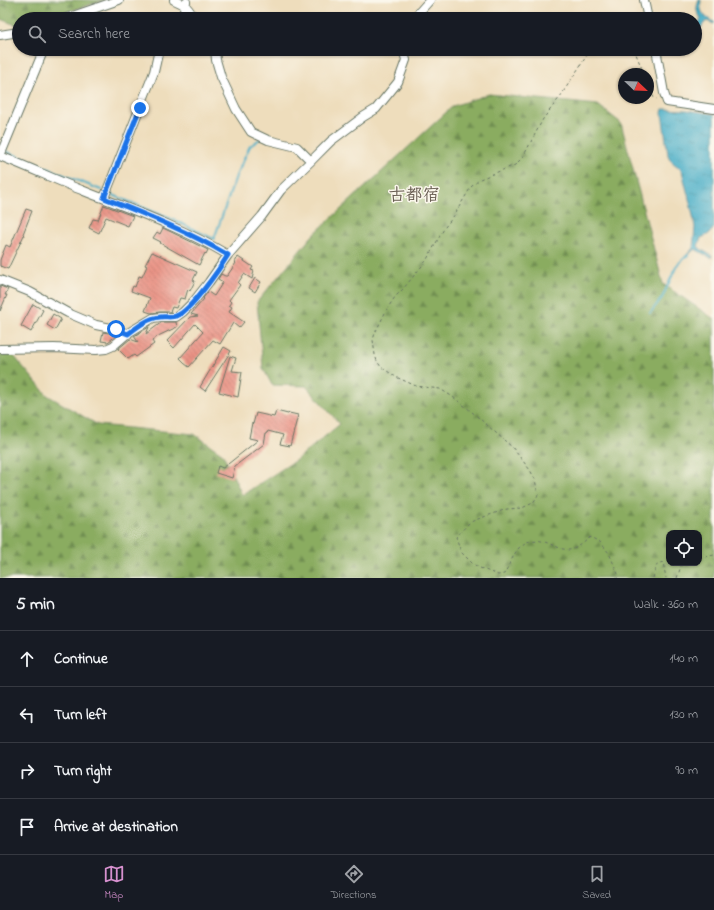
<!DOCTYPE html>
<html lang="en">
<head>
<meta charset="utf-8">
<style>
	:root { --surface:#171b24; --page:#242831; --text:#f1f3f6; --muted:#9ea1a6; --line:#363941; --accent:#d690ce }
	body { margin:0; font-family:"Indie Flower","Klee One",sans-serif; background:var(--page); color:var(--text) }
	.controls { position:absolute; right:12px; bottom:12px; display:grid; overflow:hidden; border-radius:8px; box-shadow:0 1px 3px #0004 }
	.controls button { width:36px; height:36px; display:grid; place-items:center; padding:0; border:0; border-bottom:1px solid var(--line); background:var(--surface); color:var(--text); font:20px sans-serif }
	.compass { position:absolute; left:618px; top:68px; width:36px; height:36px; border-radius:50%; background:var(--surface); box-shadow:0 1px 3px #0004; rotate:113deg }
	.stop { position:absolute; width:12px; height:12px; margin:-9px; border:3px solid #1a73e8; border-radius:50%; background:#fff }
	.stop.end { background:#1a73e8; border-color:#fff; box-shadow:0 1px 4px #0008 }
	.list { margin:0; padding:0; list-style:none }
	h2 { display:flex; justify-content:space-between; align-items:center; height:52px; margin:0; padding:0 16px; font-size:17px }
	h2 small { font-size:13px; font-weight:400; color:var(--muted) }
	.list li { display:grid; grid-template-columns:26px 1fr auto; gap:12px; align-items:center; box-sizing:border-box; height:56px; padding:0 16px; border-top:1px solid var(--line) }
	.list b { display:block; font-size:15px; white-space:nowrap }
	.list em { font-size:13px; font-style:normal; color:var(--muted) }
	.icon { flex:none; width:22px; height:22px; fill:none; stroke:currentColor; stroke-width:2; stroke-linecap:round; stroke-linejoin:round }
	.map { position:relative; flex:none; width:714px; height:578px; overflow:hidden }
	.search { position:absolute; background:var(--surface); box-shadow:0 1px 3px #0004; left:12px; right:12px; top:12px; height:44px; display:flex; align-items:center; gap:10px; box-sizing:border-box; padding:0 14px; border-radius:22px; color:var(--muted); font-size:15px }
	.sheet { height:276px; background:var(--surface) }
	nav { display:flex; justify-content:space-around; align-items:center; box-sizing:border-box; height:56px; border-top:1px solid var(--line); background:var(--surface); font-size:11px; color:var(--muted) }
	nav a { display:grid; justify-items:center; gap:2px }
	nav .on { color:var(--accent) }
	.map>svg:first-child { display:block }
</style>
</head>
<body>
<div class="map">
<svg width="714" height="578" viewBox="0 0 714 578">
	<defs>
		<pattern id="forest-firs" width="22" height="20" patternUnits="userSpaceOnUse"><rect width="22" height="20" fill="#8aac61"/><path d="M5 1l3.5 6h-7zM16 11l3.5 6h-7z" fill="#708d51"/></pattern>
		<pattern id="water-ripples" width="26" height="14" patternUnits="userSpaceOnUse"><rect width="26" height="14" fill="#48aec7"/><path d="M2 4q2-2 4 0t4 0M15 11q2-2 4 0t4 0" fill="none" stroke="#3b8fa2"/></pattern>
		<pattern id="building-back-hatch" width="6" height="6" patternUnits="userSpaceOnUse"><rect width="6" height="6" fill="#ea9385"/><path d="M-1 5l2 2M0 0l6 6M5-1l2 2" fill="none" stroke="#bd796e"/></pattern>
	</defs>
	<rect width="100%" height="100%" fill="#fbf7ec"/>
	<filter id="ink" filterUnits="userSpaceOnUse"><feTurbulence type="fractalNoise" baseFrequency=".025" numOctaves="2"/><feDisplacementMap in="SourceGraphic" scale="8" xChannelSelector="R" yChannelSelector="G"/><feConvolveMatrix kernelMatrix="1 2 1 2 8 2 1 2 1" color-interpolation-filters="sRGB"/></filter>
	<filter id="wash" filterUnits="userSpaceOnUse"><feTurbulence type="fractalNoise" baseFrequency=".012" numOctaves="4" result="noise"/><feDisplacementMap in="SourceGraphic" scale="16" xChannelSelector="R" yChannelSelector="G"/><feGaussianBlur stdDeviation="0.9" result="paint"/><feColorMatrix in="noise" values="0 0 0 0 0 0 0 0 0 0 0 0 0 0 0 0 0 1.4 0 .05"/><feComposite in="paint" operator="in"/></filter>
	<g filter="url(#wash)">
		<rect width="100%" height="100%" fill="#eeddbc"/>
		<path fill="url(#forest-firs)" stroke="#54744a" fill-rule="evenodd" d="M0 0H105L44 19H19V26L0 19Z
			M489 94 598 105 621 123 663 284 714 319V578H0V354L13 355 47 395 98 425 194 434 223 454 242 495 296 460 340 424 306 386 272 385 263 368 257 302 313 235 453 106ZM669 533H699V563H669Z"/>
		<path fill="url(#water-ripples)" stroke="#34767e" d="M699 0H701C699 12 704 17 714 22V24L707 21 705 22 695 36V30L701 19C697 10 695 11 699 0Z
			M663 109 687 110 714 114V228L709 234 701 238 698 246 702 250 712 256 711 258 695 249 684 258 693 248 695 227 692 211 682 171C677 164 672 165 668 155L662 113Z"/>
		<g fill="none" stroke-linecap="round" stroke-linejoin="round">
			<path stroke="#48aec7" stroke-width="2" d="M5 151 101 190
				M108 193 174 220 214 239 236 176 250 146 260 139
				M650 313 662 298 677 265 688 255"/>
		</g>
		<g id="blocks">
			<path fill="url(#building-back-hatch)" d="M104 205 133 216 128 226 106 217 99 233 89 228 93 219 98 220Z
				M26 209 32 211 23 234 24 235 8 269 0 266V260L6 245 10 247Z
				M163 228 208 250 206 254 205 253 199 265 160 243 161 242 153 238 157 232 160 234Z
				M152 252 197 272 193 280 195 281 190 291 188 289 185 299 180 298 176 308 172 307 170 312H160L151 313 145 311 150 298 131 291 133 286 135 287 139 276 142 277 147 266 145 265Z
				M238 257 253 267 251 270 254 271 252 279 244 274 238 283 240 285 229 300 231 302 229 305 232 307 229 312 244 322 239 328 233 323 220 344 213 340 189 367 184 363H185L180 358 203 332 195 324 174 348 167 341 190 317 198 316 191 314 204 299 203 298 208 292 214 296 223 282 218 279 221 274 225 276H227L236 263 235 262Z
				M255 278 261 282 255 292 249 288Z
				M0 286 8 289 5 295H7L0 311Z
				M33 304 43 310 31 332 21 326Z
				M53 314 61 319 55 330 47 325Z
				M162 322H176L177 327 158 336 152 341 154 344 136 357 134 355 128 359 118 349 130 339 138 342 134 336 149 327 146 334Z
				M103 332 114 334 117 335 108 342 101 341Z
				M224 347 231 351 205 391 200 387Z
				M230 356 236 358 232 371 242 372 238 397 219 392Z
				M276 411 288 414 289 413 298 415 290 446 280 444 283 435 268 431 267 433H266L264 444 235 466 232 478 216 473 218 466 223 468 258 440 249 438 252 423 253 424 256 413 274 417Z"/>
		</g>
	</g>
	<g filter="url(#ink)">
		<use href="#blocks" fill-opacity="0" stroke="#677564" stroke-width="1"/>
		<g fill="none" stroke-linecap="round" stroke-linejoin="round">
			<defs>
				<path id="minor" d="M174 0C186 5 189 8 194 19
					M644 0 648 19
					M64 19 119 0
					M182 19 186 2
					M413 19 430 0
					M0 35 19 32
					M215 49 216 60 221 77 236 109 251 132 268 140 297 147 311 161
					M656 49 664 93 667 102 714 109
					M0 156C28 167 56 180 84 191 133 210 183 228 228 255
					M0 156 44 49
					M104 198 154 72 158 54 161 49
					M0 280 30 292 68 313 96 325 116 329 128 334
					M0 349 54 348 96 350 106 349 113 346 128 333 153 318 161 317H176L183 312 194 301 209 282 228 255 262 216 281 190 311 161 331 141 363 117 376 109 398 82 406 60 403 49"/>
			</defs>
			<use href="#minor" stroke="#677564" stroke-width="10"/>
			<path stroke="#677564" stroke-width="1" stroke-dasharray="3 3" stroke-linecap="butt" d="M591 49 560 97 543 119 523 157 515 165 480 179 471 187 453 217 445 227 426 261 403 289 395 297 387 309 375 333 373 340 375 355 377 361 381 367 396 377 416 386 440 389 453 397 471 411 512 447 530 470 535 479 538 495 533 503 522 508 507 509 475 520 469 523 456 537 461 552 473 564 480 568 498 575 504 574C509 566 515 550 522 545 537 534 549 545 563 549 565 549 567 550 569 550 577 549 585 542 590 537L600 542 609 553 618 574 617 578
				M634 49 644 74
				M648 84 654 98 657 99
				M699 558 714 555
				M653 578 657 564 663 562 666 578
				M677 578 682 563"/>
			<use href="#minor" stroke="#fff" stroke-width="8"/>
		</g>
	</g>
	<g fill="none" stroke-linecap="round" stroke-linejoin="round" filter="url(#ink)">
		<path stroke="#1a73e8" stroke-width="5" d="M116 329 128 334C137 327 148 318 160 317 165 316 171 318 176 316 190 312 220 268 228 255 189 232 147 215 104 198L140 108"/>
	</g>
	<g text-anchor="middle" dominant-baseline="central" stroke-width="3" stroke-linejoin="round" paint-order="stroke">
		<g font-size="17" font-weight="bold" fill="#665b50" stroke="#fbf7ec">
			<text x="414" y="195">古都宿</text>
		</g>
	</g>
</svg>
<div class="controls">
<button><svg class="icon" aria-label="locate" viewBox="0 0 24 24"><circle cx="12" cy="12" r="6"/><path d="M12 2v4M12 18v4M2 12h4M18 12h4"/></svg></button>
</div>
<svg class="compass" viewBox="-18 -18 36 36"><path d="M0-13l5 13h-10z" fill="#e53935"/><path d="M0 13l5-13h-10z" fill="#9ea1a6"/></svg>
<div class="stop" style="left:116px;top:329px"></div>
<div class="stop end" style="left:140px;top:108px"></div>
<div class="search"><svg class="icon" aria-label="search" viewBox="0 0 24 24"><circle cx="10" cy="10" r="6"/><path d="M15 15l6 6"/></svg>Search here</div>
</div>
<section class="sheet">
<h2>5 min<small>Walk · 360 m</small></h2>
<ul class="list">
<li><svg class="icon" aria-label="ahead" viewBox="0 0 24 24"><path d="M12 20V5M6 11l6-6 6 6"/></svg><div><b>Continue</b></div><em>140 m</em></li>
<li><svg class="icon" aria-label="left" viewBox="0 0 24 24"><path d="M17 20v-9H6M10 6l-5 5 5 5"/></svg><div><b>Turn left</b></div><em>130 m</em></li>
<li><svg class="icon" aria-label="right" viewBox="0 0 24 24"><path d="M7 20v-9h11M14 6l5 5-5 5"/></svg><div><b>Turn right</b></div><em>90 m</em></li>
<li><svg class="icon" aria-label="arrive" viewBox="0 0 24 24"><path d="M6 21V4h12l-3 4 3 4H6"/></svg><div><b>Arrive at destination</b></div></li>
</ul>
</section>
<nav>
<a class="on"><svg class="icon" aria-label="map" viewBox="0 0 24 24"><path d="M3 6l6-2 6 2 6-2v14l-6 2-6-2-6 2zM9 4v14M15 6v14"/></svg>Map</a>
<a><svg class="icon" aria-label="directions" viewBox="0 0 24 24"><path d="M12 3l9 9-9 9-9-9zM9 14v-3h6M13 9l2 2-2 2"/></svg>Directions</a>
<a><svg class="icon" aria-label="saved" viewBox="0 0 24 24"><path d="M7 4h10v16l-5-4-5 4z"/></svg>Saved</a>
</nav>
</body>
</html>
